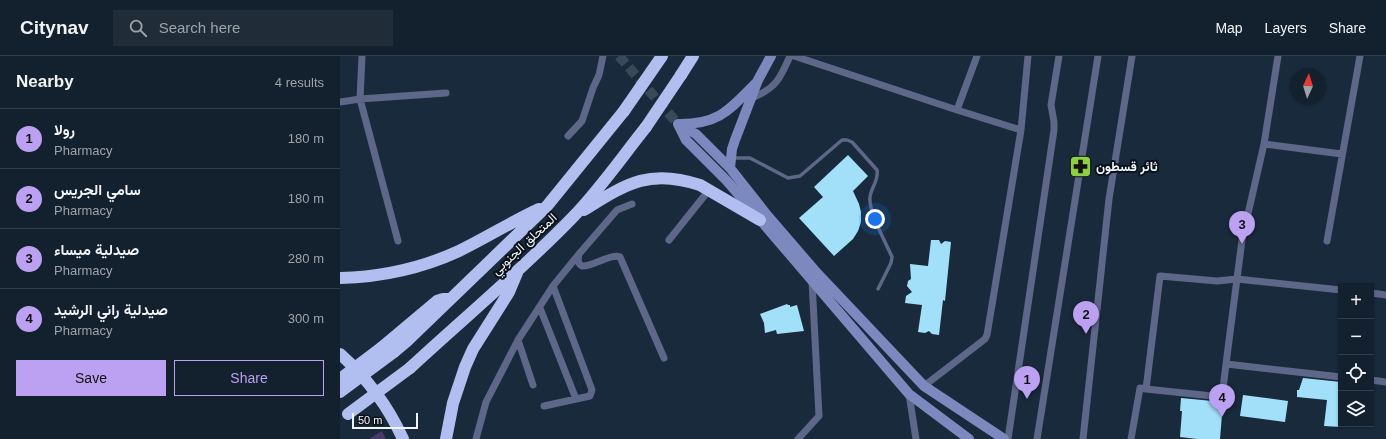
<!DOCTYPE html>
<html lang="en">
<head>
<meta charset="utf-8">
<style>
	:root { --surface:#13202d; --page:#202d39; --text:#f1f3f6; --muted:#9da3aa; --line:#323e49; --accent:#bca0f2 }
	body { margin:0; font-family:Arial,Vazirmatn,sans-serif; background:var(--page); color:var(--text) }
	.controls { position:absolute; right:12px; bottom:12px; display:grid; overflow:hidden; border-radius:0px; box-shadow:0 1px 3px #0004 }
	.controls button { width:36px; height:36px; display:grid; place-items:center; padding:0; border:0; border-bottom:1px solid var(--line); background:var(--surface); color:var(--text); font:20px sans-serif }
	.compass { position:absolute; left:950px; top:12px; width:36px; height:36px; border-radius:50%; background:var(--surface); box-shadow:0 1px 3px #0004; rotate:4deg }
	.scale { position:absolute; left:12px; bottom:10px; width:66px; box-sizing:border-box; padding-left:4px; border:2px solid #eff6fd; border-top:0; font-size:11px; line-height:14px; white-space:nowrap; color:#eff6fd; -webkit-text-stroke:3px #0b121a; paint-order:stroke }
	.you { position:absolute; left:535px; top:163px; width:14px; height:14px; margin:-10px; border:3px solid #fff; border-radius:50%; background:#1a73e8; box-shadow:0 0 0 6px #1a73e833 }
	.badge { display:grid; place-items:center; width:26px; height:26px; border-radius:50%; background:var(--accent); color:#111; font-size:13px; font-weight:700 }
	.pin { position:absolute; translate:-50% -33px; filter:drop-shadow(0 1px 2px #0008) }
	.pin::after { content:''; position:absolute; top:21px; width:14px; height:12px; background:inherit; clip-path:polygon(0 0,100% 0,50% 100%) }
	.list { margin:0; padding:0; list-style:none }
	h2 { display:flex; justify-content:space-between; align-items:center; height:52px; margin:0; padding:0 16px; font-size:17px }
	h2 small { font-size:13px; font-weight:400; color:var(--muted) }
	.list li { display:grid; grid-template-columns:26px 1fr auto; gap:12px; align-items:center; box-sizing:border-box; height:60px; padding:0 16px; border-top:1px solid var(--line) }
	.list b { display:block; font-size:15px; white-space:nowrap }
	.list p { margin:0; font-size:13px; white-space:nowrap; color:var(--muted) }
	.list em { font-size:13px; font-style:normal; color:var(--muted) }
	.actions { display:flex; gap:8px; padding:12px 16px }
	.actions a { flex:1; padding:9px 0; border:1px solid var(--accent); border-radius:0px; text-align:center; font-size:14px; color:var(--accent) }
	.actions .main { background:var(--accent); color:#111 }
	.icon { flex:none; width:22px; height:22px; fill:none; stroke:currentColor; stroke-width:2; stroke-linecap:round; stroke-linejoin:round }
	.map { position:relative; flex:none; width:1046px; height:383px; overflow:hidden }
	header { display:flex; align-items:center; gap:24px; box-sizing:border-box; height:56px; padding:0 20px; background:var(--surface); border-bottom:1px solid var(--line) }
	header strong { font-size:19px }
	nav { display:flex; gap:22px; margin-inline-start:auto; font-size:14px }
	.search { width:280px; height:36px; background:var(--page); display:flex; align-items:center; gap:10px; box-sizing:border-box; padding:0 14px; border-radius:0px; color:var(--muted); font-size:15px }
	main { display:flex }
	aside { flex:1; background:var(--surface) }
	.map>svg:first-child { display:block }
</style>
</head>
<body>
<header>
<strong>Citynav</strong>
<div class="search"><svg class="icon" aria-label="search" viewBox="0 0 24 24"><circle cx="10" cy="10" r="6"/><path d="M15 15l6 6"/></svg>Search here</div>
<nav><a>Map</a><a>Layers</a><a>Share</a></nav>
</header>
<main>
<aside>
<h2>Nearby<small>4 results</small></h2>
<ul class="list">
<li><span class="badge">1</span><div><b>رولا</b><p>Pharmacy</p></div><em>180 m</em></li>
<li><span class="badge">2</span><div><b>سامي الجريس</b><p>Pharmacy</p></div><em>180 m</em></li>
<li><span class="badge">3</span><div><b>صيدلية ميساء</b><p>Pharmacy</p></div><em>280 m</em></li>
<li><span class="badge">4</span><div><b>صيدلية راني الرشيد</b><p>Pharmacy</p></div><em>300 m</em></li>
</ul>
<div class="actions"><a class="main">Save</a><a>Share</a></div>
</aside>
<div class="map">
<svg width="1046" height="383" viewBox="0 0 1046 383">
	<rect width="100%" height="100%" fill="#192a3c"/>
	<path fill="#493a67" d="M42 375 46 383H29Z"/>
	<path fill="#a2e0fa" d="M508 99 528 120 513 135 519 148 521 156V166L518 175 513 183 494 200 459 162 483 141 474 131Z
		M591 184H599L601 188 605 185 611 186 605 245 603 244 599 279 592 278 589 275 585 277 578 276 582 249 565 247 566 240 572 236 567 230 568 225 571 223 570 208 588 210Z
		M447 248 448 249H450V251L457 249 464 275 437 278 436 274 425 277 424 267 420 258Z
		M963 322 1001 326V371L984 370 987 344 957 341V334H959Z
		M903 339 948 345 945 366 900 360Z
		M841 342 883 346 880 383H857L840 381 842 355H840Z"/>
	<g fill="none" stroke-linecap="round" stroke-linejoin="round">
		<path stroke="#394959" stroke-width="10" stroke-dasharray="10 5" stroke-linecap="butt" d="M279 0 338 68"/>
		<path stroke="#5e6788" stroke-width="3.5" d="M392 102H410L448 122 460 120 502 84H507L512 86 537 114C539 125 531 131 530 141 528 155 546 187 552 201L551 207 538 233"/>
		<path stroke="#5e6788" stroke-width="7" d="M22 0 20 43 58 185
			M454 0 617 54 681 74 647 279 645 283 584 330
			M938 0 924 88 902 184 886 308 1001 321
			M412 42C436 32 440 23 450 0
			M0 46 20 43 106 37
			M617 54 637 0
			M681 74 688 0
			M228 80 242 65 253 32 259 19 263 0
			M924 88 1002 98
			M329 184 369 134
			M987 185 1020 0
			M239 198C238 203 237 207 242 210 253 211 271 197 280 201L324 302
			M1031 237 1046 239
			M200 252 236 343
			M178 284 193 329
			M1031 324 1046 326
			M806 333 882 341 886 308
			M569 338 576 383
			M204 350 250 340 252 334 213 230
			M136 383 146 346 178 284 213 230 239 198 277 154 292 148
			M458 383 479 360 472 225
			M668 383 714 74V66L711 49 719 0
			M697 383 758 0
			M743 383 769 143 792 0
			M791 383 800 332 806 333 820 220 877 225 897 223 1001 234"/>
		<path stroke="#7c89bf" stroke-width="10" d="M338 68 356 78 390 112 427 159 477 217 584 330 664 383
			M338 68 346 84 387 125 569 338 629 383
			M340 68C380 68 390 53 416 27
			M390 112 392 93 395 84 418 24 431 0"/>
		<path stroke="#b1bef0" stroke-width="12" d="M341 19 353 0
			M244 154C286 128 309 112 360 129L420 164
			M0 222C41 221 82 212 119 195 146 182 171 166 199 153
			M41 292 97 245 103 243H110
			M54 296 66 286 207 150 284 55
			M0 298C27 322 48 350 63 383
			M70 312C124 262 182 214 233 161 260 133 282 101 306 71
			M106 383 113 347 125 311 133 293 169 236 177 217"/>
		<path stroke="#b1bef0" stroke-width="12" d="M284 55 322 0
			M306 71 341 19
			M0 323 41 292
			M0 336 54 296
			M8 358 70 312"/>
	</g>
	<defs>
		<symbol id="pharmacy-square" viewBox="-11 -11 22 22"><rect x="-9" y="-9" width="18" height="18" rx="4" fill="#8ece43" stroke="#0b121a"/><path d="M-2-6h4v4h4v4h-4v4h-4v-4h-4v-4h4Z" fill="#111"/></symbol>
	</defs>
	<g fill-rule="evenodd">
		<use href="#pharmacy-square" x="728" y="98" width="25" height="25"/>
	</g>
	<g text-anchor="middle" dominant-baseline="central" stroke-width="4" stroke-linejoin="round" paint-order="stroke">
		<g font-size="13" font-weight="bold" fill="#eff6fd" stroke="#0b121a" text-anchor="start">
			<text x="756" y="110">ثائر قسطون</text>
		</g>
		<g font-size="13" fill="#eff6fd" stroke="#0b121a">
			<text transform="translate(184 188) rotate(-43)">المتحلق الجنوبي</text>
		</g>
	</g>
</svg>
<div class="controls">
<button>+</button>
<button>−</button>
<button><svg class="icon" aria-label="locate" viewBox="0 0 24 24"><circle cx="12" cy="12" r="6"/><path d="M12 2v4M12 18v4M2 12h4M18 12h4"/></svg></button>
<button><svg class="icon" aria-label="layers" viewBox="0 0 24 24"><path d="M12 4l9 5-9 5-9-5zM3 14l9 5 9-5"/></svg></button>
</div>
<svg class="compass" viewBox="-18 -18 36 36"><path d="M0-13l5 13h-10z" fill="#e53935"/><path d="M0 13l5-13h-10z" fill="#9da3aa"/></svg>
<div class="scale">50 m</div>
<div class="you"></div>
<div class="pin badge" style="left:687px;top:343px">1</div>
<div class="pin badge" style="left:746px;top:278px">2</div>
<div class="pin badge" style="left:902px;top:188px">3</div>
<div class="pin badge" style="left:882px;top:361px">4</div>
</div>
</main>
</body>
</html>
